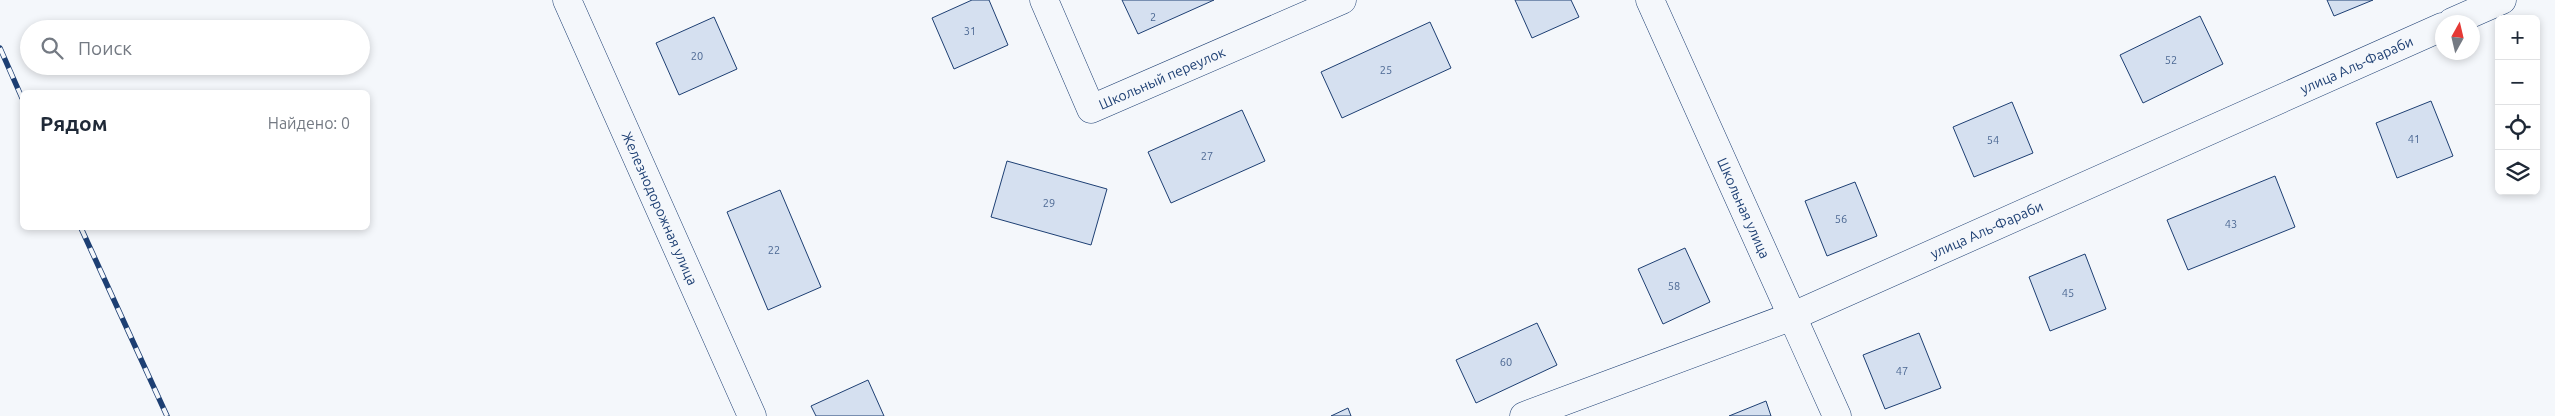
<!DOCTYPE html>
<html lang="ru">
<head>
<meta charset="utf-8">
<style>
	:root { --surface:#fff; --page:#f2f2f3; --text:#1f2937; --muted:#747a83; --line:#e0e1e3 }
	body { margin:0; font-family:Ubuntu,sans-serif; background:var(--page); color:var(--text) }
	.controls { position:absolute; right:15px; top:15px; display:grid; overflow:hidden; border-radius:8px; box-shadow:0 2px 8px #0003 }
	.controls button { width:45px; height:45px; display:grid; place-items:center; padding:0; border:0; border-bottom:1px solid var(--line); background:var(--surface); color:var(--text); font:25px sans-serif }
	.compass { position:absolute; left:2435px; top:15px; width:45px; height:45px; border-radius:50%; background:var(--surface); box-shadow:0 2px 8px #0003; rotate:8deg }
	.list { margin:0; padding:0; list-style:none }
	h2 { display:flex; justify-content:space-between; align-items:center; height:65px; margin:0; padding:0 20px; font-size:21px }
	h2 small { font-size:16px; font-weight:400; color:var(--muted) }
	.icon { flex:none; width:28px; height:28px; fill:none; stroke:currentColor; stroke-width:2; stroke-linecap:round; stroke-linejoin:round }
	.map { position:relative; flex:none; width:2555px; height:416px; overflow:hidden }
	.search { position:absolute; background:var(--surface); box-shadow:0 2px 8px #0003; left:20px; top:20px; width:350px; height:55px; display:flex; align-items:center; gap:12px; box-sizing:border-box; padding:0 18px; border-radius:28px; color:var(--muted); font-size:19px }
	.panel { position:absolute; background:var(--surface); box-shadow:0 2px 8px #0003; left:20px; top:90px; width:350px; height:140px; border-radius:8px }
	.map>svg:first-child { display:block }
</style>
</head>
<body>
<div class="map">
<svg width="2555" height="416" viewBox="0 0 2555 416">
	<rect width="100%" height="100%" fill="#f4f7fb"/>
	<path fill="#d5e0f0" stroke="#1d3f73" d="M972 0H989L1008 45 954 69 932 18Z
		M1122 0H1214L1138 34Z
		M1515 0H1571L1579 17 1532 38Z
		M2327 0H2373L2334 16Z
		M2200 16 2223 64 2143 103 2120 55Z
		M714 17 737 69 679 95 656 43Z
		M1430 22 1451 68 1342 118 1321 72Z
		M2431 101 2453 156 2397 178 2376 123Z
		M2012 102 2033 153 1974 177 1953 127Z
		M1242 110 1265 161 1171 203 1148 152Z
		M1007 161 1107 189 1091 245 991 217Z
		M2275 176 2295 227 2188 270 2167 220Z
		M1855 182 1877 236 1827 256 1805 201Z
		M780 190 821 287 768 310 727 212Z
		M1685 248 1710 302 1663 324 1638 269Z
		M2085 254 2106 309 2050 331 2029 277Z
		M1537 323 1557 365 1476 403 1456 360Z
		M1919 333 1941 388 1885 409 1863 355Z
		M868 380 884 416H816L811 406Z
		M1766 401 1771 416H1729Z
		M1348 408 1351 416H1331Z"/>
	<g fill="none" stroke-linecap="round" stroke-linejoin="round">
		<defs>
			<g id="minor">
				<path id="s1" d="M567 0 752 416"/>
				<path id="s2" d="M1044 0 1091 109 1342 0"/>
				<path id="s3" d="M1650 0 1837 416"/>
				<path d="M2452 22 2502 0"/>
				<path id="s4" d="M1524 416 1793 316 2442 27"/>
			</g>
		</defs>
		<use href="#minor" stroke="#1d3f73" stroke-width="29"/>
		<use href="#minor" stroke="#f4f7fb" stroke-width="28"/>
		<defs>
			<path id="rail" d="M0 48 22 98
				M81 228 167 416"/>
		</defs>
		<use href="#rail" stroke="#1d3f73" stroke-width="5.5"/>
		<use href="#rail" stroke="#f4f7fb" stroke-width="4" stroke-dasharray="11" stroke-linecap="butt"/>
	</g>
	<g text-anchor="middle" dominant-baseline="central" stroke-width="4" stroke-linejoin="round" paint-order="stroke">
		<g font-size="11" fill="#4b6792">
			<text x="1153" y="17">2</text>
			<text x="970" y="31">31</text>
			<text x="697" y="56">20</text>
			<text x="2171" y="60">52</text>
			<text x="1386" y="70">25</text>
			<text x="2414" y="139">41</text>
			<text x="1993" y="140">54</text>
			<text x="1207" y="156">27</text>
			<text x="1049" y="203">29</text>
			<text x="1841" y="219">56</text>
			<text x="2231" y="224">43</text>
			<text x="774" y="250">22</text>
			<text x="1674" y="286">58</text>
			<text x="2068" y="293">45</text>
			<text x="1506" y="362">60</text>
			<text x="1902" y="371">47</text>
		</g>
		<g font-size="14" fill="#1d3f73" stroke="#f4f7fb">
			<text stroke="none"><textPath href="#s4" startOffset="904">улица Аль-Фараби</textPath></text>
			<text stroke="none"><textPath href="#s2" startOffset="196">Школьный переулок</textPath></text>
			<text stroke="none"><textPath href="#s1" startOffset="228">Железнодорожная улица</textPath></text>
			<text stroke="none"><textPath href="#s3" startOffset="228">Школьная улица</textPath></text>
			<text stroke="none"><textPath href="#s4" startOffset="499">улица Аль-Фараби</textPath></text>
		</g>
	</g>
</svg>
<div class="controls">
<button>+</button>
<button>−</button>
<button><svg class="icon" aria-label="locate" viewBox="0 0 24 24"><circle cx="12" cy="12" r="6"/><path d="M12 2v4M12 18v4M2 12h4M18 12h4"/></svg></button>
<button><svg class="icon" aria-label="layers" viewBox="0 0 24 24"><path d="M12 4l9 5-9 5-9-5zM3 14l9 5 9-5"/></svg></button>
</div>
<svg class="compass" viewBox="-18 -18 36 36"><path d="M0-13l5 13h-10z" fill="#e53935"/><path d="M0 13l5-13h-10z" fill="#747a83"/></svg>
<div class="search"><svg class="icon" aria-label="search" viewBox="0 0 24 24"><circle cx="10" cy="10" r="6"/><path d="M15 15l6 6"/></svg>Поиск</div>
<section class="panel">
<h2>Рядом<small>Найдено: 0</small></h2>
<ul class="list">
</ul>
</section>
</div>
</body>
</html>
